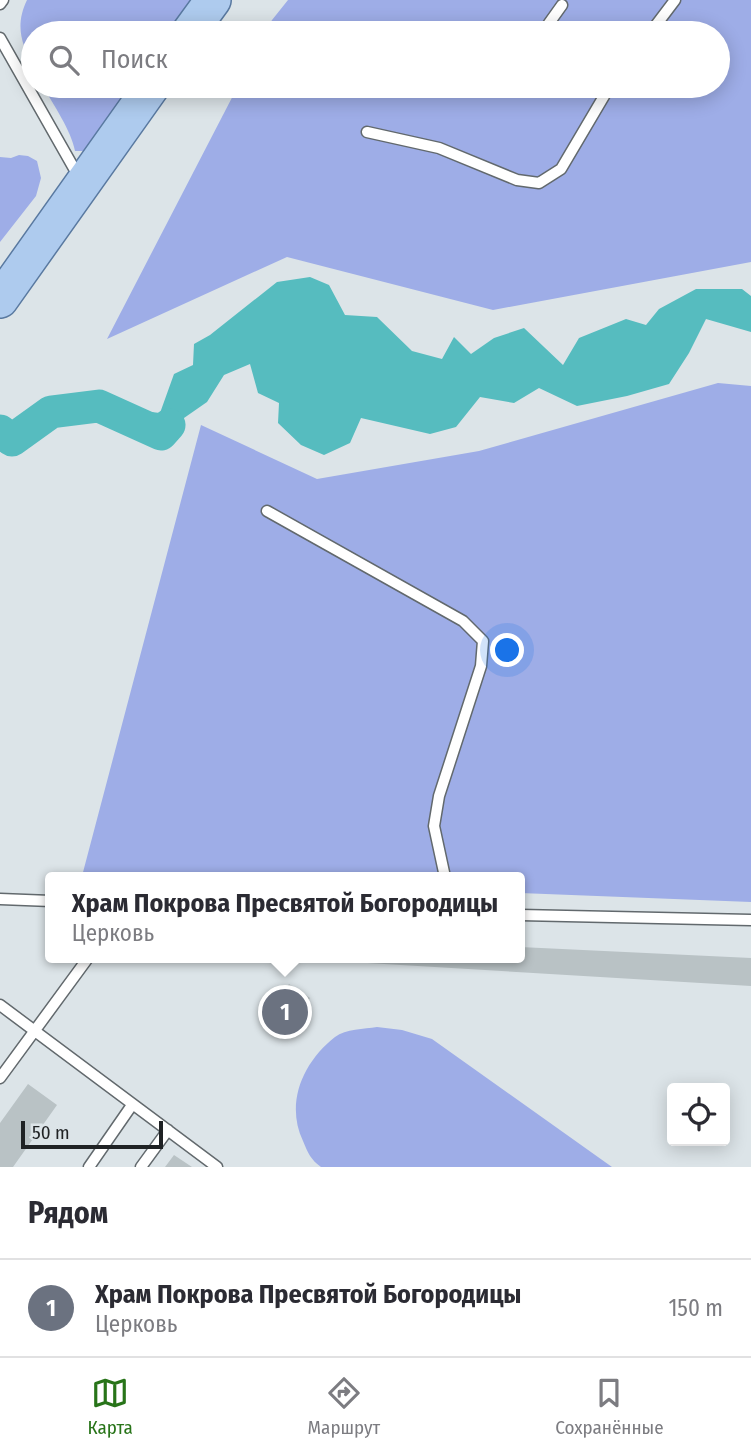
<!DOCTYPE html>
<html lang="ru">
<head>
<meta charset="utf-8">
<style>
	:root { --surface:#fff; --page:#f7f7f7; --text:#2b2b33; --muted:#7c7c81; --line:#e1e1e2; --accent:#287419 }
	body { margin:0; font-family:"Fira Sans Condensed",sans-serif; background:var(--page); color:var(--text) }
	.controls { position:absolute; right:21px; bottom:21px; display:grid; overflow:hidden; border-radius:7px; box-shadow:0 4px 18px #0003 }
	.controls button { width:63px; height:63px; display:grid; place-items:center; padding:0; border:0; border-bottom:2px solid var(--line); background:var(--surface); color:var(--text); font:35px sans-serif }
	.scale { position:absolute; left:21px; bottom:18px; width:142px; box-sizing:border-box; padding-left:7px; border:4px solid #1f2224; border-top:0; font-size:19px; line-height:24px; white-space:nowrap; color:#1f2224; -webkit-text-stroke:5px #dce4e8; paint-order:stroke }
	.you { position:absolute; left:508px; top:651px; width:24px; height:24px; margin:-18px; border:5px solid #fff; border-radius:50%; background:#1a73e8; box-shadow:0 0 0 10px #1a73e833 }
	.badge { display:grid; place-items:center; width:46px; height:46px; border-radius:50%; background:var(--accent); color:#fff; font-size:23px; font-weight:700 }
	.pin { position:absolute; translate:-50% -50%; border:4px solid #fff; box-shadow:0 2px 7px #0006 }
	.popup { position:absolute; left:45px; top:872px; width:480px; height:91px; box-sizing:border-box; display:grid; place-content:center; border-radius:7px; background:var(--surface); filter:drop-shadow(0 2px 5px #0005); font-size:23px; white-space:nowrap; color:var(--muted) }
	.popup b { font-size:26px; color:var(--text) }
	.popup::after { content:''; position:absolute; left:50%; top:100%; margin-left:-14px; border:14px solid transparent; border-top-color:var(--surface) }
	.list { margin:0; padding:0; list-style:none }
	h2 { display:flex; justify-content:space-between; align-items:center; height:91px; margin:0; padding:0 28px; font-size:30px }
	h2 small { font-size:23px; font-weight:400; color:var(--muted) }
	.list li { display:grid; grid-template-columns:46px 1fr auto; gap:21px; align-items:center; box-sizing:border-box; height:98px; padding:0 28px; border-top:2px solid var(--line) }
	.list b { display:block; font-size:26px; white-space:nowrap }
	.list p { margin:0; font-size:23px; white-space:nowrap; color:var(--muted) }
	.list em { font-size:23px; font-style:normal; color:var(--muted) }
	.icon { flex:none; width:38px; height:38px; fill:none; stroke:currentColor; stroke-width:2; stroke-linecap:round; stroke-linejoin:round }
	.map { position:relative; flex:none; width:751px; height:1167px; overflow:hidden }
	.search { position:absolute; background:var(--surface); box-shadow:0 4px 18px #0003; left:21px; right:21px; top:21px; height:77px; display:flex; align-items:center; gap:18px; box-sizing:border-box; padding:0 24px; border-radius:38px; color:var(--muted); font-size:26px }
	.sheet { height:189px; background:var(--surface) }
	nav { display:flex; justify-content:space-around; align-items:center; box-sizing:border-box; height:98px; border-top:2px solid var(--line); background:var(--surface); font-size:19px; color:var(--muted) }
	nav a { display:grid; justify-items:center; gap:4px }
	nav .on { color:var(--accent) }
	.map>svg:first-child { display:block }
</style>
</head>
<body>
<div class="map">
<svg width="751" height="1167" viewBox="0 0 751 1167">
	<rect width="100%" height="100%" fill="#dce4e8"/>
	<path fill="#9eade7" d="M27 0H192L170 33H33V66C21 43 15 25 27 0Z
		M288 0H751V262L493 310 287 257 107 339 238 86H718V33H265L272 20Z
		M43 86H133L86 151H75C71 130 54 106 43 86Z
		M19 155 28 156 37 161 41 178 36 196 0 242V157L11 158Z
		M718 383 751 386V902L520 893V877L82 876 201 425 317 479 479 451Z
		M377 1027 402 1030 432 1039 612 1167H321C311 1160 308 1153 303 1141 285 1103 303 1062 335 1037 346 1029 364 1029 377 1027Z"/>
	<path fill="#56bcbf" d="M310 277 329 285 345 315 377 317 412 351 442 359 454 337 471 354 494 338 524 328 563 365 579 338 626 319 646 325 659 309 696 289H742L751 296V332L706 319 689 353 669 384 627 396 577 406 539 388 514 403 480 397 456 427 430 434 361 418 350 443 324 455 301 445 278 423 279 403 258 393 250 364 224 375 207 402 161 434 99 406 160 413 174 374 193 365 194 344 210 335 277 282Z"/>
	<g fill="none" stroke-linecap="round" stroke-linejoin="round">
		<path stroke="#56bcbf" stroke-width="33" d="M0 431 12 440 51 412 99 406 161 434 169 425"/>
	</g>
	<path fill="#b9c2c5" d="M217 873 311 875V877H217Z
		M520 947 751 958V986L317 960V958H520Z
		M289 984 310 998 282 1039 261 1025Z
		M28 1084 57 1105 13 1167H0V1123Z
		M174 1155 192 1167H165Z"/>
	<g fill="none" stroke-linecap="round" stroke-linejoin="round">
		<defs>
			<path id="lane" d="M0 4 3 0
				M542 33 562 5
				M650 33 675 0
				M0 38 80 179
				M367 132 439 148 517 180 539 183 561 169 610 86
				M267 511 463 621 483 641 481 666 439 796 434 826 445 877
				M0 899 51 901
				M520 915 751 920
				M0 1005 217 1167
				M0 1078 88 958
				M89 1167 132 1105
				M141 1167 168 1130"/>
			<path id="primary" d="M189 33 213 0
				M0 300 152 86"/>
		</defs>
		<use href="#lane" stroke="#62696d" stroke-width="13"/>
		<use href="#primary" stroke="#5979a0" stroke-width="38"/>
		<use href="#lane" stroke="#fff" stroke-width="10"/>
		<use href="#primary" stroke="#aecbee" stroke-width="35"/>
	</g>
</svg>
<div class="controls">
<button><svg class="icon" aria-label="locate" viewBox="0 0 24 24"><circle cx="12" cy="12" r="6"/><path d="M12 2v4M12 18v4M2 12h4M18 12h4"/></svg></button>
</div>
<div class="scale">50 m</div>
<div class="you"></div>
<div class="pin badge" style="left:285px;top:1012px;background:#6b7280">1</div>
<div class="popup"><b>Храм Покрова Пресвятой Богородицы</b>Церковь</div>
<div class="search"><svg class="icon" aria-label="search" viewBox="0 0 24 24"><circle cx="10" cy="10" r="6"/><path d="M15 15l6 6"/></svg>Поиск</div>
</div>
<section class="sheet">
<h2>Рядом<small></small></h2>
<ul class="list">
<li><span class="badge" style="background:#6b7280">1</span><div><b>Храм Покрова Пресвятой Богородицы</b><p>Церковь</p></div><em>150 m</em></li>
</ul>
</section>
<nav>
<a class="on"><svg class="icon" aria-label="map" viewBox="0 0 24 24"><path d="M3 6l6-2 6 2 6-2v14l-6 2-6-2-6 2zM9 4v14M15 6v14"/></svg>Карта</a>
<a><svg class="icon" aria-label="directions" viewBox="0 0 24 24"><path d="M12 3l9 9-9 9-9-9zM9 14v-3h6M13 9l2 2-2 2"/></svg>Маршрут</a>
<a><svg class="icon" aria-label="saved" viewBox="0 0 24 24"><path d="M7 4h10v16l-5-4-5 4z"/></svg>Сохранённые</a>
</nav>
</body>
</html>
